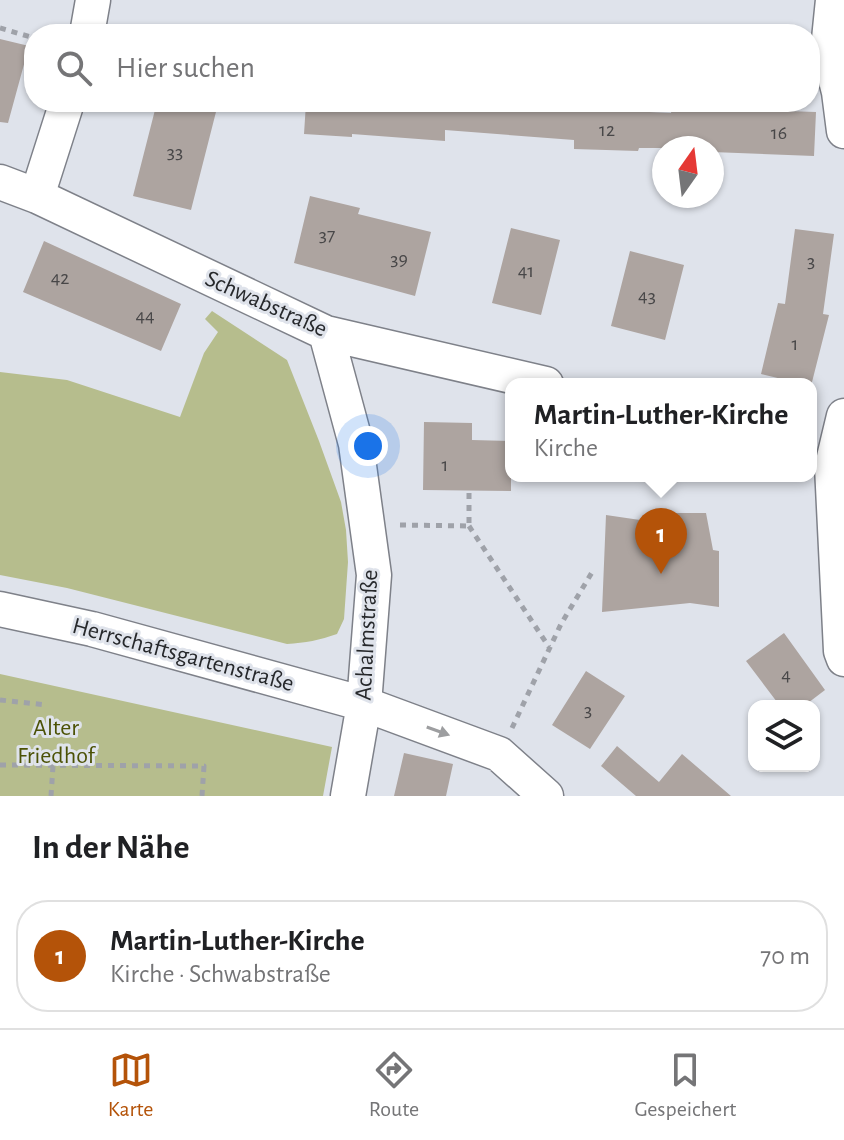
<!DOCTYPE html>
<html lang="de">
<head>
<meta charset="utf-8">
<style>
	:root { --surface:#fff; --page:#f6f6f6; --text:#202124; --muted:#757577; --line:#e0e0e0; --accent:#b45309 }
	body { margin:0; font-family:"Alegreya Sans",sans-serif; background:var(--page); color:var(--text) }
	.controls { position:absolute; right:24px; bottom:24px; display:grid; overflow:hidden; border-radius:16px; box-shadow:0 2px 6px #0004 }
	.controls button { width:72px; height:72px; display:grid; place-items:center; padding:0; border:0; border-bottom:2px solid var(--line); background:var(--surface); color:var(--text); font:40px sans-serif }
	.compass { position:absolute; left:652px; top:136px; width:72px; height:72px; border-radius:50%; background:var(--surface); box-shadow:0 2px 6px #0004; rotate:14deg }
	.you { position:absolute; left:368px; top:446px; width:28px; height:28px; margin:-20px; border:6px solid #fff; border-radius:50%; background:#1a73e8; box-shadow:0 0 0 12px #1a73e833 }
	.badge { display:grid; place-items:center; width:52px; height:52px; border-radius:50%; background:var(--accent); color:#fff; font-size:26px; font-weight:700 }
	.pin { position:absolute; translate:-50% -66px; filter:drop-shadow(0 2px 4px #0008) }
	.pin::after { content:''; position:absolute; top:42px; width:28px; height:24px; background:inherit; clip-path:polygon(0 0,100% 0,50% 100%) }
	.popup { position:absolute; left:505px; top:378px; width:312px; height:104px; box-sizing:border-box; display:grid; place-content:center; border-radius:16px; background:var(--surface); filter:drop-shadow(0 2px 6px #0005); font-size:26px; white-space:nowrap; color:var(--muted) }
	.popup b { font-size:30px; color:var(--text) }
	.popup::after { content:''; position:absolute; left:50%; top:100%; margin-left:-16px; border:16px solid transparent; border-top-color:var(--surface) }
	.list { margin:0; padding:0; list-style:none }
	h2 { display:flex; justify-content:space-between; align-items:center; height:104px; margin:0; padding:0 32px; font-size:34px }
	h2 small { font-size:26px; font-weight:400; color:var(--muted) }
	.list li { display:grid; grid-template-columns:52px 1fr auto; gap:24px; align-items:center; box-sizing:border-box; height:112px; margin:0 16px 16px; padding:0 16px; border:2px solid var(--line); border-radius:32px }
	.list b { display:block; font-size:30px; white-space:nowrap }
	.list p { margin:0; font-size:26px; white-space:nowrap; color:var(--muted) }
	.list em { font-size:26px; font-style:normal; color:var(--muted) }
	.icon { flex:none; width:44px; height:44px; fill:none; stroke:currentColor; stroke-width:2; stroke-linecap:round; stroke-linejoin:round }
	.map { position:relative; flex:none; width:844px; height:796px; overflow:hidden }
	.search { position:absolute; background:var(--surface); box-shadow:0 2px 6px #0004; left:24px; right:24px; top:24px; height:88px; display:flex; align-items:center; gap:20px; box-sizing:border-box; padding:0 28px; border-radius:32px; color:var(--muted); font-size:30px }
	.sheet { height:232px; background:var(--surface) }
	nav { display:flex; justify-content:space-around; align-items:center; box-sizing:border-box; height:112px; border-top:2px solid var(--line); background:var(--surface); font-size:22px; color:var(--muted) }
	nav a { display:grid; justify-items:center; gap:4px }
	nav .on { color:var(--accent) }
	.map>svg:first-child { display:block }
</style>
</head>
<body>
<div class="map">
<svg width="844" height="796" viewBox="0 0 844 796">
	<rect width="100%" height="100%" fill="#dfe3eb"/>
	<path fill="#b6bd8d" d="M212 311 287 360 319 441 341 502 346 530 348 562 344 619 337 634C320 640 305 643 287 644L67 588 0 575V372L67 380 180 417 204 353 218 332 205 319Z
		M0 674 332 747 323 796H0Z"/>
	<path fill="#ada4a0" d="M0 39 29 46 8 123 0 122Z
		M157 102H193L217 108 191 210 133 196Z
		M397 102 484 109 485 102H518L541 104V107L671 113 672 107 816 112 814 156 712 152V148H639L638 151 574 149V140L445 130V141L352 134V137L304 134 306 103 396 109Z
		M310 196 360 208 358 214 431 232 415 296 294 263Z
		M511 228 560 240 541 315 492 303Z
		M795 229 834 234 823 314 829 315 811 386 761 374 778 303 785 304Z
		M44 241 181 304 161 351 23 292Z
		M630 251 684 265 665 340 611 326Z
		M424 422 472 423V440L511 441V491L423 490Z
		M674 513H706L713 550 719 551V607L690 603 602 612 606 515 674 525Z
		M784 633 825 690 804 706H780L746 661Z
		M586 671 625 696 590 749 552 725Z
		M617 746 659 782 682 754 731 796H636L601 766Z
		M404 753 453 764 446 796H394Z"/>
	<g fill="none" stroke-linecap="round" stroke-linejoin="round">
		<defs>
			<path id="minor" d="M833 0 828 49 839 92 844 131
				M87 34 93 0
				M0 182 37 196 326 333 546 384
				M37 196 67 102
				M326 333 356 444 374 575 364 704 348 796
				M844 416 832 466 841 651 844 659
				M0 609 92 629 364 704 499 754 546 796"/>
		</defs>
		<use href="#minor" stroke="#7e8189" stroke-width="37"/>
		<path stroke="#9fa2a9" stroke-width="5" stroke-dasharray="6 6" stroke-linecap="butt" d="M0 28 34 38
			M400 525 469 526V491
			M469 526 549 647
			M0 700 47 705
			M512 728 561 624 594 569
			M0 765 204 766 202 796
			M51 796 53 766"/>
		<use href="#minor" stroke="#fff" stroke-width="34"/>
	</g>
	<defs><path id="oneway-solid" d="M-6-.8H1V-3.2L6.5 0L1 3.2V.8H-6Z" transform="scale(2)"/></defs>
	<use fill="#9d9ea0" href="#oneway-solid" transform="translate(438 731) rotate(20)"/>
	<g text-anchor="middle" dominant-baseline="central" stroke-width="6" stroke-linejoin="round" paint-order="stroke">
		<g font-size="20" fill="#484748">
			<text x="607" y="130">12</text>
			<text x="779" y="133">16</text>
			<text x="175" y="152">33</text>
			<text x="327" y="235">37</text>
			<text x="399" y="259">39</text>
			<text x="811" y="261">3</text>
			<text x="526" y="271">41</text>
			<text x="60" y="278">42</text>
			<text x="647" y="296">43</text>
			<text x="145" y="316">44</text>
			<text x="795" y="344">1</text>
			<text x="445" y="465">1</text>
			<text x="786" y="675">4</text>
			<text x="588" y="710">3</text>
		</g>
		<g font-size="24" fill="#26282b" stroke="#dfe3eb">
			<text transform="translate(266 304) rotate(24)">Schwabstraße</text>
			<text transform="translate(367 635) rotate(-87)">Achalmstraße</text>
			<text transform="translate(183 655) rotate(15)">Herrschaftsgartenstraße</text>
		</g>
		<g font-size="24" fill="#4b5105" stroke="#dfe3eb">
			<text x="56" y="728">Alter<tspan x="56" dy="28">Friedhof</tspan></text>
		</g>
	</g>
</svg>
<div class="controls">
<button><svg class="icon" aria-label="layers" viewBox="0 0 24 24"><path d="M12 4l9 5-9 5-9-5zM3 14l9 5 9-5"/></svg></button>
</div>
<svg class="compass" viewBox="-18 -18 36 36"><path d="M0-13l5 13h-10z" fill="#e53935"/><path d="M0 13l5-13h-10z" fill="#757577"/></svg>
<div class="you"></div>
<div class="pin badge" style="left:661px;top:574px">1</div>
<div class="popup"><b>Martin-Luther-Kirche</b>Kirche</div>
<div class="search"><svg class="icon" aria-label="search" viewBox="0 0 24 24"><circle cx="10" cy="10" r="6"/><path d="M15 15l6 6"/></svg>Hier suchen</div>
</div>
<section class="sheet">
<h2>In der Nähe<small></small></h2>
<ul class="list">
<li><span class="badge">1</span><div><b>Martin-Luther-Kirche</b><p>Kirche · Schwabstraße</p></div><em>70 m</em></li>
</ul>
</section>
<nav>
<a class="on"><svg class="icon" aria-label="map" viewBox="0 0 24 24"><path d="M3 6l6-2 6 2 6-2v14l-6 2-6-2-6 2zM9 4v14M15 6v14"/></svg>Karte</a>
<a><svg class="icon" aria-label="directions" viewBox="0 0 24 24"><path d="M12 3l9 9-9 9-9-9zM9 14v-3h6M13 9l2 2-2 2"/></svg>Route</a>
<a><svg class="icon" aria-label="saved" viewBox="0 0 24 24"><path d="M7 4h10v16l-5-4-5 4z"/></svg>Gespeichert</a>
</nav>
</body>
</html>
